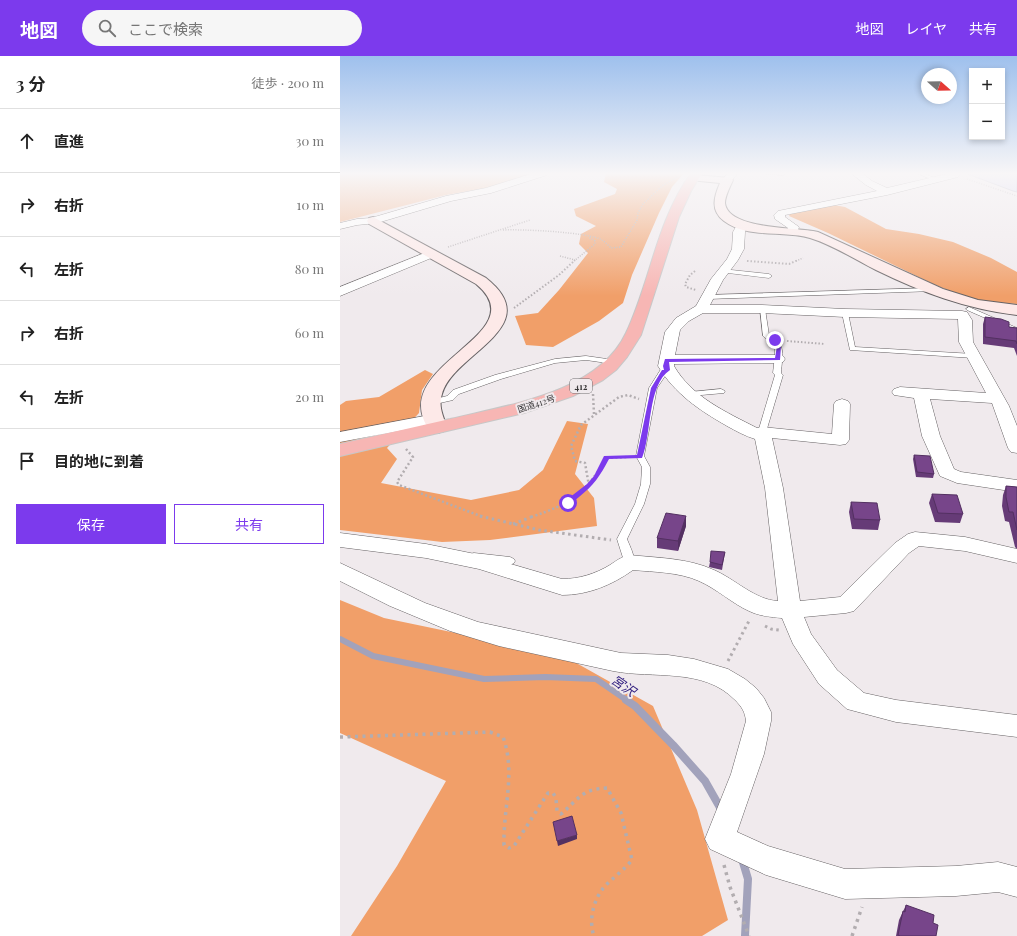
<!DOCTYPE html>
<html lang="ja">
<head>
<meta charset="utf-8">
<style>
	:root { --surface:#fff; --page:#f6f6f6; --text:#222; --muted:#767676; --line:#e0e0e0; --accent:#7c3aed }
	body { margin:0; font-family:"Playfair Display","Noto Sans JP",serif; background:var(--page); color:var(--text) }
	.controls { position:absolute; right:12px; top:12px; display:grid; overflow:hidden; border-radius:0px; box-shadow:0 2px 6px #0003 }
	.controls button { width:36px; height:36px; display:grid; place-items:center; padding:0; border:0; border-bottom:1px solid var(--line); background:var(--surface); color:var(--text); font:20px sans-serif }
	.compass { position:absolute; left:581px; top:12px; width:36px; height:36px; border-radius:50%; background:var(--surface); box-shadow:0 2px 6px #0003; rotate:110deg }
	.stop { position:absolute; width:12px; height:12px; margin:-9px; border:3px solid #7c3aed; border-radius:50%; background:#fff }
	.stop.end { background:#7c3aed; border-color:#fff; box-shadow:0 1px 4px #0008 }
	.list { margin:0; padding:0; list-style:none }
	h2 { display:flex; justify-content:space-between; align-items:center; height:52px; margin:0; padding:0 16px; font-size:17px }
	h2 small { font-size:13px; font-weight:400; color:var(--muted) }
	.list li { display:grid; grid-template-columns:26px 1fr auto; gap:12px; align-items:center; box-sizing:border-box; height:64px; padding:0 16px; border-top:1px solid var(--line) }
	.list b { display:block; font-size:15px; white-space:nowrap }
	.list em { font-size:13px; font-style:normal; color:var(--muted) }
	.actions { display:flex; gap:8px; padding:12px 16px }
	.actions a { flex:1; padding:9px 0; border:1px solid var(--accent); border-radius:0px; text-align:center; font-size:14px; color:var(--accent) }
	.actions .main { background:var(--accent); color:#fff }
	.icon { flex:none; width:22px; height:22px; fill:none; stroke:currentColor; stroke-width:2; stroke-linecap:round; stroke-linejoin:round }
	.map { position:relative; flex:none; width:677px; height:880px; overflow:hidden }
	header { display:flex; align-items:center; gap:24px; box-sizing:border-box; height:56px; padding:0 20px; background:var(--accent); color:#fff }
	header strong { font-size:19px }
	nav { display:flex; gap:22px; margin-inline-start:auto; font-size:14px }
	.search { width:280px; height:36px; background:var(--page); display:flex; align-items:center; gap:10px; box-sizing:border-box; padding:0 14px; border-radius:22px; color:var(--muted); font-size:15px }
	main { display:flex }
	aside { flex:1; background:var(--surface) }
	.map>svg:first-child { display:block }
</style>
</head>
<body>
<header>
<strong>地図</strong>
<div class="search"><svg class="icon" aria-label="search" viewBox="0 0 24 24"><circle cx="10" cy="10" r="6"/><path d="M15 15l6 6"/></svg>ここで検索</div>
<nav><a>地図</a><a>レイヤ</a><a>共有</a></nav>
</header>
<main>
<aside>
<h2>3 分<small>徒歩 · 200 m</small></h2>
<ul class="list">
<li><svg class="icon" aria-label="ahead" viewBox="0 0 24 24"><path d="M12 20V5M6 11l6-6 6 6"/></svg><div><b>直進</b></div><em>30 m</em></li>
<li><svg class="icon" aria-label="right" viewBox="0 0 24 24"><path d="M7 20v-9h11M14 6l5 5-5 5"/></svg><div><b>右折</b></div><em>10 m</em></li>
<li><svg class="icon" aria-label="left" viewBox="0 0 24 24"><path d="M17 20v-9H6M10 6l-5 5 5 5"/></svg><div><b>左折</b></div><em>80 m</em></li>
<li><svg class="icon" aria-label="right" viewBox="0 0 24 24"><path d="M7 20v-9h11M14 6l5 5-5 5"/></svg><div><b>右折</b></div><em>60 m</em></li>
<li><svg class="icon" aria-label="left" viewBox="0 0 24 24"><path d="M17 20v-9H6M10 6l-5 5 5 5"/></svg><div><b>左折</b></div><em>20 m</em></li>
<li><svg class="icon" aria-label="arrive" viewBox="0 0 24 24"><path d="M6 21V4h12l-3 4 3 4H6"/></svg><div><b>目的地に到着</b></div></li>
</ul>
<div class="actions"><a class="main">保存</a><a>共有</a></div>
</aside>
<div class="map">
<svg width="677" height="880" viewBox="0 0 677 880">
	<rect width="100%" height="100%" fill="#f0eaed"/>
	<path fill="#f0b590" d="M0 117H197L158 130 106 139 0 166Z"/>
	<path fill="#f19f69" d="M266 117H344L332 131 319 157 292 219 283 247 259 265 213 291 186 289 175 260 198 257 219 234 248 197 239 188 241 178 256 170 236 160 234 153 275 138 277 133 264 126Z
		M494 149 505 151 546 173 579 178 613 186 651 202 677 216V248L641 245 625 241 593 228 488 177 449 160 450 158Z
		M85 314 93 318 82 334 79 357 47 392 57 403 41 427 131 444 179 434 203 414 227 365 248 368 235 418 254 442 257 470 150 484 102 486 0 474V349L6 345 39 341Z
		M0 544 44 562 222 599 313 650 357 754 388 864 362 880H11L57 810 106 725 0 677Z"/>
	<path fill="#d0d1f4" stroke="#a2a2bb" d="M625 117H677V136L673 135Z"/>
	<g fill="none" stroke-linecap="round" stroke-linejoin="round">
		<path stroke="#a2a2bb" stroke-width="6" d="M0 583 33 600 144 623 205 621 256 623 288 645"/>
		<path stroke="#a2a2bb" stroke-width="8" d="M286 644 295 650 333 689 365 725 382 755
			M402 803 408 823 405 880"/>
		<defs>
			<path id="lane" d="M420 117H444L445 118 443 119Z
				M577 117H583L599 124 595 125Z
				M382 213 429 218 432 220 429 222 380 216V214Z
				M592 232 595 234 594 235 368 243 365 241 368 239Z
				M629 251 677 272V276L627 254 626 253Z
				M420 252 425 253 429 279C447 288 442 300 441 317L443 319 426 376 422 378 418 376 435 319 433 317 435 299V290L423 280Z
				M505 255 508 257 515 291 634 298 638 300 634 302 510 294 502 257Z
				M246 300 274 304 278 306 274 308 246 304 215 307 161 323 119 338 113 344 91 349 87 347 88 345 107 340 113 334 155 319 215 303Z
				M327 312 331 314 327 317 317 332 304 400 310 411V428L304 448 287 483C290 491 296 501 293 508H285L277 483 295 448 301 428 302 411 296 400 309 332 321 313Z
				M381 333 385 335 384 337 350 340 346 338 350 336Z
				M134 497 170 501 174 503 175 505 174 507 170 509 131 502 129 500 131 498Z"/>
			<path id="street" d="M194 117H209L207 119 151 137 111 145 37 167 17 169 0 173V167L17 163 31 162 106 140 146 132Z
				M388 117H398L390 126H384L382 124Z
				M511 117H522L532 125 547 132 611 117H618L620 119 618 121 547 139 445 159V161L459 171 457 177H449L447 175 448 172 435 163 434 159 438 155 537 135 526 129Z
				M402 166 407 169 405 176 404 193 398 204 383 224 370 249H422L505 253 622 255 627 256 632 264 633 286 669 350 677 370V397L671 396 668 392 652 347 590 343 600 380 614 413 621 416 677 424V436L617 427 600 420 582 380 574 342 554 339 552 336 554 333 560 331 646 337 619 286 618 263 505 261 422 257H363L349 265 340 274 335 299H438L443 300 445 303 443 306 438 307 334 308V310C352 341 386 356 417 372L422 371 492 378 494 348 496 345 502 343 508 345 510 348 509 384 506 388 500 389 432 382 443 432 460 545 500 541 555 487 568 478 575 476 625 481 677 493V507L625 495 579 490 569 497 514 555 506 557 464 561 471 578 497 614 524 637 556 644 677 659V681L556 666 507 653 479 628 453 588 442 562C431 561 419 560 409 555 393 548 377 533 359 525 339 516 314 516 293 514 272 529 248 539 222 539L139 513 86 502 0 491V477L86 488 140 499 222 523C239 523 255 518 270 509 276 505 281 501 289 499 318 502 348 502 374 514 395 523 415 544 438 545L425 432 415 383C405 380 396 375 387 370 359 354 335 338 318 310L325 276 336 262 356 250 371 223 387 203 392 193 393 176 398 167Z
				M92 194 96 196 98 198 96 200 0 240V231Z
				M95 358 101 359 103 363 101 367 0 386V376Z
				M0 507 85 547 138 566 281 597 328 599 354 603 388 613 405 623 416 632 424 642 431 656V665L424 698 397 776 428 790 505 813 616 810 658 806 677 811V841L658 836 616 840 505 843 426 819 370 793 365 783 391 718 406 665C405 656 402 651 395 644 363 611 313 623 273 615L159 590 110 575 50 550 0 525Z"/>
			<path id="secondary" d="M354 119 391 122 393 124C390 131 385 140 385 147 388 174 457 171 478 176L603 233 638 244 677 249V259C626 253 581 236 536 214 514 203 493 189 470 182 442 174 408 183 384 165 370 154 374 141 380 127L350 124 349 122Z
				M33 161 146 222C208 271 113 297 102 338 98 350 103 360 107 371L104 375 97 377 90 375C43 308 199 280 136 228L29 168 27 165 29 162Z"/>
			<path id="highway" d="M351 117H362L351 135 339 161 301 279 287 301 276 314 263 324 233 340 184 357 0 400V388C37 380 73 371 110 363 168 349 258 337 286 277 311 224 316 166 351 117Z"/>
		</defs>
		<use href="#lane" stroke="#666264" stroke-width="1"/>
		<use href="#street" stroke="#666264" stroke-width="1"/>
		<use href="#secondary" stroke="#666264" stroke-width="2"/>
		<use href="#highway" stroke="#c7c7c7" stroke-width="2"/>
		<path stroke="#b2adb0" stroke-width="1.5" stroke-dasharray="1 1.5" stroke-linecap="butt" d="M627 123 677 140
			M163 174C180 173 249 176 262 184 265 186 268 189 271 192L281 191 297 164 298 157 303 148 322 130 339 120
			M108 191 190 164
			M220 200 235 204
			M234 205 255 188V185L250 182 251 181
			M407 205H409
			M456 205 463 202"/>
		<path stroke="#b2adb0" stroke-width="2" stroke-dasharray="1.5 2" stroke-linecap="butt" d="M407 205 449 208 458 204
			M355 215 350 219 345 228 346 231 356 234
			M174 252 219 219 235 204
			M447 285 485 288"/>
		<path stroke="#b2adb0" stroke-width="2.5" stroke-dasharray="2 2.5" stroke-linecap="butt" d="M253 338 254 358
			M66 393 73 401 57 426 59 429 143 461
			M249 430 245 407 235 405 231 390 241 369 279 341 288 339 299 343
			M191 461C230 448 245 439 266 402L289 401"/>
		<path stroke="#b2adb0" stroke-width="3" stroke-dasharray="2.5 3.5" stroke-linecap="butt" d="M140 460 199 474 271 484
			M173 468 194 460
			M425 570 431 573 439 574
			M388 605 410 563"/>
		<path stroke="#b2adb0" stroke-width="3.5" stroke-dasharray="3 4.5" stroke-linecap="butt" d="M0 681 150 676 163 681C176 716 163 752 164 789L169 792 174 790 208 737H213L216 742 217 755 221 758C239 743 241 733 267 732L281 757 292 804C284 814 274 821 265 830 254 842 248 864 254 880
			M384 809 390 831 409 880
			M512 880 522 851"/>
		<use href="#lane" fill="#fff" fill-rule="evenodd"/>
		<use href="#street" fill="#fff" fill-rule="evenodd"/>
		<use href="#secondary" fill="#fde9e8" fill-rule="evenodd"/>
		<use href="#highway" fill="#f7b6b4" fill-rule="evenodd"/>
	</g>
	<path fill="#663b77" d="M645 261 669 271 677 272V300L674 292 643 288V268Z
		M574 399 594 418 593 422 576 421 573 403Z
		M666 430 677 431V493L675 491 669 466 665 465 662 450 663 439Z
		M592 438 623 458 620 467 595 466 589 447Z
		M511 446 540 464 538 474 512 473 509 456Z
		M346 460V470L338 495 317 492V482Z
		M385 496 382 514 369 511 370 506Z
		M566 849 593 867 596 880H556L559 864Z"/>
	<path fill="#533061" d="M346 460V470L338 495V485Z
		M237 779V783L218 790 217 785Z"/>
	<path fill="#77458a" stroke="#533061" d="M645 261 661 263 669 266V271L677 272V288L676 285 645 281Z
		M574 399 590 400 594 418 577 416Z
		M666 430 677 431V474L673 456H669L666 441Z
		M592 438 617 439 623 458 598 457Z
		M511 446 537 447 540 464 514 463Z
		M326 457 346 460 338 485 317 482Z
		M371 495 385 496 382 509 370 506Z
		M232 760 237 779 217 785 213 766Z
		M566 849 594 859 593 867 598 869 596 880H560L558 879 563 855 565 856Z"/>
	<linearGradient id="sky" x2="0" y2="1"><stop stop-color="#9ec0ed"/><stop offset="0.49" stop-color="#f8f6f7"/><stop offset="1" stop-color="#f8f6f7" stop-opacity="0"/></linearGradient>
	<rect width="677" height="240" fill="url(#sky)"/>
	<path fill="#7c3aed" d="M433 283H436L441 290 440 304 329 306 330 314C307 329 312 378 302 402L269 403C260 420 254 429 239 441 234 445 231 449 225 448V445L247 428 254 420 264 400 297 399 311 332 322 314H324L323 310 325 303 435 302 437 290Z"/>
	<g text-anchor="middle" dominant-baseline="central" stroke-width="4" stroke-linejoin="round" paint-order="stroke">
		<rect fill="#f0eaed" stroke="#6f6c6e" stroke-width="1" x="230" y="323" width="22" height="14" rx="3"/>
		<g font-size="9" font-weight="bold" fill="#383637">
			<text x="241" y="330">412</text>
		</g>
		<g font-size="9" fill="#383637" stroke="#f0eaed">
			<text transform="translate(196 347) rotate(-18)">国道412号</text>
		</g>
		<g font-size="13" font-style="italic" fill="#342281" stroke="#f0eaed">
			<text transform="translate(284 629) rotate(35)">宮沢</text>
		</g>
	</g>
</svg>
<div class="controls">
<button>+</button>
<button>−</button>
</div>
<svg class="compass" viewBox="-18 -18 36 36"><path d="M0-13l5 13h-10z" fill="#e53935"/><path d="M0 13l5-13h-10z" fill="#767676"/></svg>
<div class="stop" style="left:228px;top:447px"></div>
<div class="stop end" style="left:435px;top:284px"></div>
</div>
</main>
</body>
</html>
